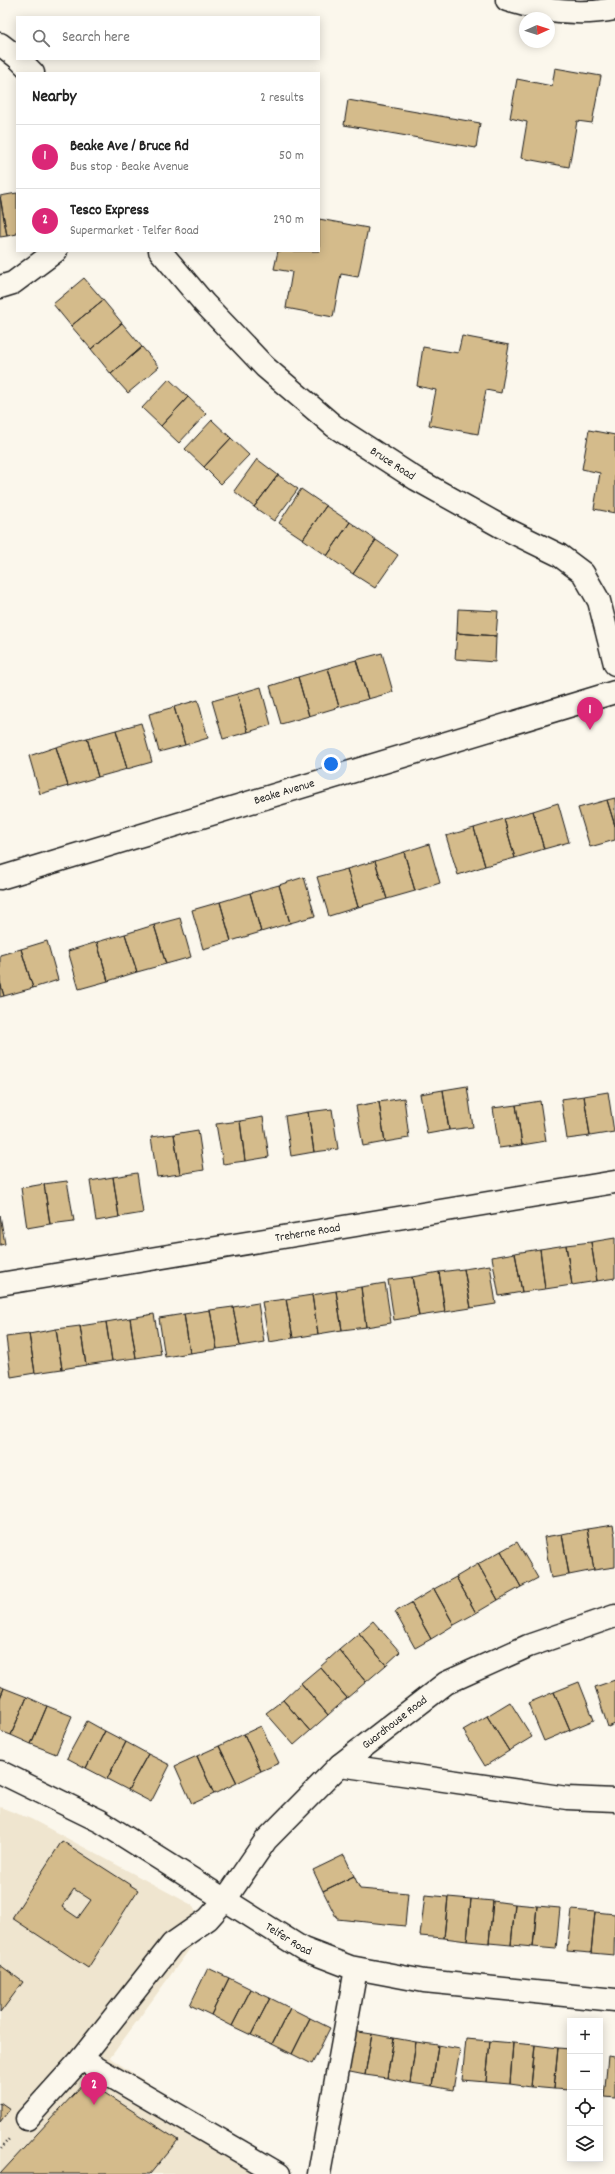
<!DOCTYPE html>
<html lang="en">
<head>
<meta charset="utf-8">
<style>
	:root { --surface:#fff; --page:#f6f6f6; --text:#222; --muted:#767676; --line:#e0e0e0; --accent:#db2777 }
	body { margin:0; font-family:Dekko,sans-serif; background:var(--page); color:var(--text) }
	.controls { position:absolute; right:12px; bottom:12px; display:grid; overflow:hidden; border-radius:0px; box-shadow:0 2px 10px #0003 }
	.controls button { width:36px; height:36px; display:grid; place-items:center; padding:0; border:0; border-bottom:1px solid var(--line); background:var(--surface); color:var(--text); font:20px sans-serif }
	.compass { position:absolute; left:519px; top:12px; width:36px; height:36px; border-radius:50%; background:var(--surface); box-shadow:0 2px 10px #0003; rotate:87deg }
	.you { position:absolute; left:331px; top:764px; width:14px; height:14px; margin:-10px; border:3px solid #fff; border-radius:50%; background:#1a73e8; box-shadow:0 0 0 6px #1a73e833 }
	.badge { display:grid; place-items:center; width:26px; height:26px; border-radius:50%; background:var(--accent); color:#fff; font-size:13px; font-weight:700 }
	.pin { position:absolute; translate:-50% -33px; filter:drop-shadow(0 1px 2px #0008) }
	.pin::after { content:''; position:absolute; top:21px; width:14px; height:12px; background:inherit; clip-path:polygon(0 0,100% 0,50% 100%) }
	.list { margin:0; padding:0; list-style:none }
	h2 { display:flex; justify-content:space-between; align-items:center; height:52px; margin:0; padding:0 16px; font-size:17px }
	h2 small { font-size:13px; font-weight:400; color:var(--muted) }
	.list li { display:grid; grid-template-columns:26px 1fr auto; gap:12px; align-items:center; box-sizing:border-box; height:64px; padding:0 16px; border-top:1px solid var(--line) }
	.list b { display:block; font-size:15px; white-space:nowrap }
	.list p { margin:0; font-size:13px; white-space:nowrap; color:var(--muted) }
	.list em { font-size:13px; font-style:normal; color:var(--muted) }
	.icon { flex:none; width:22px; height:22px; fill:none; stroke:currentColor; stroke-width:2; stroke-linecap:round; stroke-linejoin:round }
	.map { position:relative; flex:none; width:615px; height:2174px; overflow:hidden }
	.search { position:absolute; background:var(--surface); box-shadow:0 2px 10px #0003; left:16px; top:16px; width:304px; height:44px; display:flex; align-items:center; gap:10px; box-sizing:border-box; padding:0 14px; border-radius:0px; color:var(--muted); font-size:15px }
	.panel { position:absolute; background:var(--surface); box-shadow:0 2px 10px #0003; left:16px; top:72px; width:304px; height:180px; border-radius:0px }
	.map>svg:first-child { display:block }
</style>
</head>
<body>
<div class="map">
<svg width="615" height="2174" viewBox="0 0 615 2174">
	<rect width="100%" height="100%" fill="#fbf7ec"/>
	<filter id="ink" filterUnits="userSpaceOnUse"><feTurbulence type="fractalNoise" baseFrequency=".025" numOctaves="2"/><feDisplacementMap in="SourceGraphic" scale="8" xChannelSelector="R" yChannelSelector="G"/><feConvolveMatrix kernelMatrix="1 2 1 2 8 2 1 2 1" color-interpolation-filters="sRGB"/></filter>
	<g filter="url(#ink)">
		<path fill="#efe5cf" d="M0 1807 31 1819 192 1905 205 1928 110 2058 278 2169 277 2174H0Z"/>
		<path fill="#d4bb8b" stroke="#1c1c1c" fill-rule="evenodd" d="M555 68 601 76 592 123 577 121 569 167 521 158 527 122 510 118 517 79 552 86Z
			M348 100 480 123 476 148 344 125Z
			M17 193V234L7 236 0 196Z
			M0 197 7 236 0 237Z
			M319 219 368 228 358 277 341 274 333 317 286 308 292 272 274 269 278 251H319Z
			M84 278 103 300 71 326 53 304Z
			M103 300 122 323 91 349 71 326Z
			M122 323 142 347 111 374 91 349Z
			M462 336 509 345 501 393 486 390 478 434 429 425 436 390 417 386 423 347 458 353Z
			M142 347 159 367 128 393 111 374Z
			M169 379 188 397 161 426 142 408Z
			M188 397 206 414 179 443 161 426Z
			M212 420 231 438 204 467 185 449Z
			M589 430 615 435V513L594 509 600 473 582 469Z
			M231 438 249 455 221 484 204 467Z
			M257 459 278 475 254 507 234 491Z
			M278 475 298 489 274 521 254 507Z
			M301 489 326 506 303 539 279 523Z
			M326 506 350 522 327 556 303 539Z
			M350 522 376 540 353 574 327 556Z
			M376 540 398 555 375 588 353 574Z
			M458 609 498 611 496 636 457 633Z
			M457 633 496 636 495 662 455 659Z
			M382 653 393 692 368 699 356 660Z
			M356 660 368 699 339 707 328 668Z
			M328 668 339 707 309 716 298 677Z
			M298 677 309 716 281 724 270 686Z
			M261 687 271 725 248 732 237 694Z
			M237 694 248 732 223 739 212 701Z
			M198 700 208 738 185 745 174 707Z
			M174 707 185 745 159 752 149 714Z
			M141 723 152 762 127 769 116 730Z
			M116 730 127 769 98 777 87 738Z
			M87 738 98 777 68 786 56 747Z
			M56 747 68 786 40 794 29 756Z
			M615 798V826L607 800Z
			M607 800 615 826V840L590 847 578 808Z
			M558 803 569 842 544 849 533 811Z
			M533 811 544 849 515 858 504 819Z
			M504 819 515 858 485 866 474 828Z
			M474 828 485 866 458 875 446 836Z
			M429 844 440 883 415 891 404 852Z
			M404 852 415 891 387 899 375 861Z
			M375 861 387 899 358 907 347 869Z
			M347 869 358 907 329 916 317 877Z
			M304 877 315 916 290 923 279 885Z
			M279 885 290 923 261 932 250 893Z
			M250 893 261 932 231 941 220 902Z
			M220 902 231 941 203 949 192 910Z
			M180 918 191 957 166 964 154 925Z
			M154 925 166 964 137 972 125 934Z
			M125 934 137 972 108 981 97 942Z
			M47 941 58 980 33 988 21 949Z
			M97 942 108 981 79 989 68 951Z
			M21 949 33 988 4 996 0 982V955Z
			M0 982 4 996 0 997Z
			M467 1086 473 1127 449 1130 443 1090Z
			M443 1090 449 1130 427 1134 420 1094Z
			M608 1092 614 1132 590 1136 584 1096Z
			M584 1096 590 1136 567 1139 561 1099Z
			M404 1098 409 1138 385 1142 379 1102Z
			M540 1101 546 1141 522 1145 516 1105Z
			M379 1102 385 1142 363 1146 356 1106Z
			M516 1105 522 1145 499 1148 493 1108Z
			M332 1109 338 1149 314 1152 308 1112Z
			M308 1112 314 1152 291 1156 285 1116Z
			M263 1117 269 1157 245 1161 240 1121Z
			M240 1121 245 1161 223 1164 216 1124Z
			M198 1130 204 1170 180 1174 174 1134Z
			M174 1134 180 1174 157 1177 151 1137Z
			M137 1173 143 1213 119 1217 113 1177Z
			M113 1177 119 1217 96 1221 90 1181Z
			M67 1181 74 1221 50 1224 44 1184Z
			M44 1184 50 1224 27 1228 21 1188Z
			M0 1215 5 1244 0 1245Z
			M615 1238V1278L597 1281 591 1242Z
			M591 1242 597 1281 572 1285 566 1245Z
			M566 1245 572 1285 545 1289 540 1249Z
			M540 1249 545 1289 522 1292 515 1253Z
			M515 1253 522 1292 499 1296 492 1257Z
			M490 1265 496 1304 471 1308 464 1269Z
			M464 1269 471 1308 445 1312 439 1272Z
			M439 1272 445 1312 419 1316 412 1277Z
			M412 1277 419 1316 394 1320 388 1280Z
			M385 1283 391 1323 366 1327 361 1287Z
			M361 1287 366 1327 342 1330 336 1291Z
			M336 1291 342 1330 318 1334 312 1295Z
			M312 1295 318 1334 293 1338 286 1299Z
			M286 1299 293 1338 269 1342 262 1302Z
			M258 1303 264 1342 240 1346 233 1307Z
			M233 1307 240 1346 217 1349 210 1310Z
			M210 1310 217 1349 190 1353 184 1314Z
			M154 1314 161 1354 136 1358 130 1318Z
			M184 1314 190 1353 165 1357 159 1318Z
			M130 1318 136 1358 112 1361 106 1322Z
			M106 1322 112 1361 86 1365 80 1326Z
			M80 1326 86 1365 62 1369 56 1329Z
			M56 1329 62 1369 35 1373 29 1334Z
			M29 1334 35 1373 11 1377 6 1337Z
			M613 1525 615 1536V1567L594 1570 587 1529Z
			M587 1529 594 1570 569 1575 562 1534Z
			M562 1534 569 1575 551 1578 544 1537Z
			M517 1542 538 1578 521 1587 501 1551Z
			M501 1551 521 1587 498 1600 478 1564Z
			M478 1564 498 1600 476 1613 456 1577Z
			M456 1577 476 1613 454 1625 434 1589Z
			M434 1589 454 1625 431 1639 411 1603Z
			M411 1603 431 1639 415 1648 395 1612Z
			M373 1621 400 1652 386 1665 359 1633Z
			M359 1633 386 1665 366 1682 339 1650Z
			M339 1650 366 1682 347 1698 320 1667Z
			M320 1667 347 1698 328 1715 301 1683Z
			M615 1680V1724L608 1727 595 1687Z
			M579 1682 594 1720 570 1730 554 1692Z
			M301 1683 328 1715 310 1731 283 1700Z
			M0 1686 4 1688 0 1698Z
			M4 1688 27 1697 11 1735 0 1731V1698Z
			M554 1692 570 1730 544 1741 528 1703Z
			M27 1697 47 1706 31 1744 11 1735Z
			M283 1700 310 1731 294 1745 266 1713Z
			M510 1702 532 1737 509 1751 487 1716Z
			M47 1706 72 1716 56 1754 31 1744Z
			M487 1716 509 1751 485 1766 463 1730Z
			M87 1721 105 1731 86 1768 67 1758Z
			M261 1726 279 1763 261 1771 244 1734Z
			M105 1731 126 1742 107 1779 86 1768Z
			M244 1734 261 1771 237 1783 219 1746Z
			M126 1742 148 1754 128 1790 107 1779Z
			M219 1746 237 1783 214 1794 197 1756Z
			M148 1754 170 1765 151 1802 128 1790Z
			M197 1756 214 1794 192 1804 175 1766Z
			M62 1841 138 1890 88 1968 12 1918ZM74 1889 91 1900 78 1918 62 1907Z
			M344 1855 354 1876 323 1891 313 1870Z
			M354 1876 360 1889 408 1893 405 1926 337 1919 323 1891Z
			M425 1895 448 1897 444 1938 420 1936Z
			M448 1897 471 1899 467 1941 444 1938Z
			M471 1899 493 1901 489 1943 467 1941Z
			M493 1901 515 1904 511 1945 489 1943Z
			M515 1904 537 1906 533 1947 511 1945Z
			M537 1906 560 1908 556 1949 533 1947Z
			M572 1910 595 1912 591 1953 567 1951Z
			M595 1912 615 1914 614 1955 591 1953Z
			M0 1965 23 1982 0 2013Z
			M208 1968 229 1978 211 2015 190 2005Z
			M229 1978 251 1989 232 2026 211 2015Z
			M251 1989 270 1998 251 2035 232 2026Z
			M270 1998 290 2008 272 2044 251 2035Z
			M290 2008 310 2018 292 2054 272 2044Z
			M310 2018 330 2028 312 2064 292 2054Z
			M352 2031 372 2034 365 2075 345 2071Z
			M372 2034 394 2038 387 2078 365 2075Z
			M394 2038 416 2042 410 2083 387 2078Z
			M466 2039 490 2041 486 2082 462 2080Z
			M490 2041 513 2043 510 2084 486 2082Z
			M416 2042 438 2045 432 2086 410 2083Z
			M513 2043 535 2045 531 2087 510 2084Z
			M438 2045 460 2049 453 2090 432 2086Z
			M535 2045 558 2048 554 2089 531 2087Z
			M558 2048 570 2049V2090L554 2089Z
			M608 2056 615 2057V2098L604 2097Z
			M86 2081 178 2140 150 2174H0Z
			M0 2102 10 2109 0 2122Z"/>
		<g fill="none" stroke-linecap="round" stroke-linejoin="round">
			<defs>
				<g id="minor">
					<path d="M507 0C542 11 579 16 615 9"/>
					<path d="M0 44 17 57"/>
					<path d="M19 59 33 73"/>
					<path id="s1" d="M160 251 204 303 265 367 334 426 416 479 502 527 559 555 583 573 599 601 615 664"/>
					<path d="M0 287 13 283 56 251"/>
					<path id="s2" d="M0 878 615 692"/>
					<path id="s3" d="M0 1284 615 1182"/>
					<path d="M340 1765 567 1798 615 1800"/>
					<path id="s4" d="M0 1772 100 1821 303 1949 350 1967 424 1981 615 2000"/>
					<path d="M81 2059 279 2174"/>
					<path id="s5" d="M27 2119 81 2059 172 1944 208 1919 225 1900 266 1840 340 1765 446 1683 528 1646 615 1616"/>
					<path d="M319 2174 356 1969"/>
				</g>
			</defs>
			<use href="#minor" stroke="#1c1c1c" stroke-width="25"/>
			<path stroke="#1c1c1c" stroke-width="2.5" stroke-dasharray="1 3" stroke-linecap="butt" d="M0 2149 9 2139"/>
			<use href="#minor" stroke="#fbf7ec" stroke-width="22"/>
		</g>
	</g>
	<g text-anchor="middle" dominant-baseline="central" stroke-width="3" stroke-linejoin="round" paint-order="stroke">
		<g font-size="12" fill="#1c1c1c" stroke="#fbf7ec">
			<text stroke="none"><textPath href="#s1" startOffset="317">Bruce Road</textPath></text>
			<text stroke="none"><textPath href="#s2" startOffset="297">Beake Avenue</textPath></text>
			<text stroke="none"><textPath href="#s3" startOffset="312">Treherne Road</textPath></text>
			<text stroke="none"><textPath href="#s5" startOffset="544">Guardhouse Road</textPath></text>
			<text stroke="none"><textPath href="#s4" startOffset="334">Telfer Road</textPath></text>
		</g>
	</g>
</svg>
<div class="controls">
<button>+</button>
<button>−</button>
<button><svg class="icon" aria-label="locate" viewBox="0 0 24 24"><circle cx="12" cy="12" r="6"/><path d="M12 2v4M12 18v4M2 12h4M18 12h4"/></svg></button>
<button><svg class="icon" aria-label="layers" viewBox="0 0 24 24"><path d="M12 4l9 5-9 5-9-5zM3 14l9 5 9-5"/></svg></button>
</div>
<svg class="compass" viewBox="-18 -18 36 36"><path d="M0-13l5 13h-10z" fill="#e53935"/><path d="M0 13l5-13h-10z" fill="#767676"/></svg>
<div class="you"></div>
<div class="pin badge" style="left:590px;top:730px">1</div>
<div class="pin badge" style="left:94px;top:2105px">2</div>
<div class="search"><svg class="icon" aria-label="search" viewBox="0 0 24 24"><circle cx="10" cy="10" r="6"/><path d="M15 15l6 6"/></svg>Search here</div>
<section class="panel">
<h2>Nearby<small>2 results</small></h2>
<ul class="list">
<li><span class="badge">1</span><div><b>Beake Ave / Bruce Rd</b><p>Bus stop · Beake Avenue</p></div><em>50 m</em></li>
<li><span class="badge">2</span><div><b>Tesco Express</b><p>Supermarket · Telfer Road</p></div><em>290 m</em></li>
</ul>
</section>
</div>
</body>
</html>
